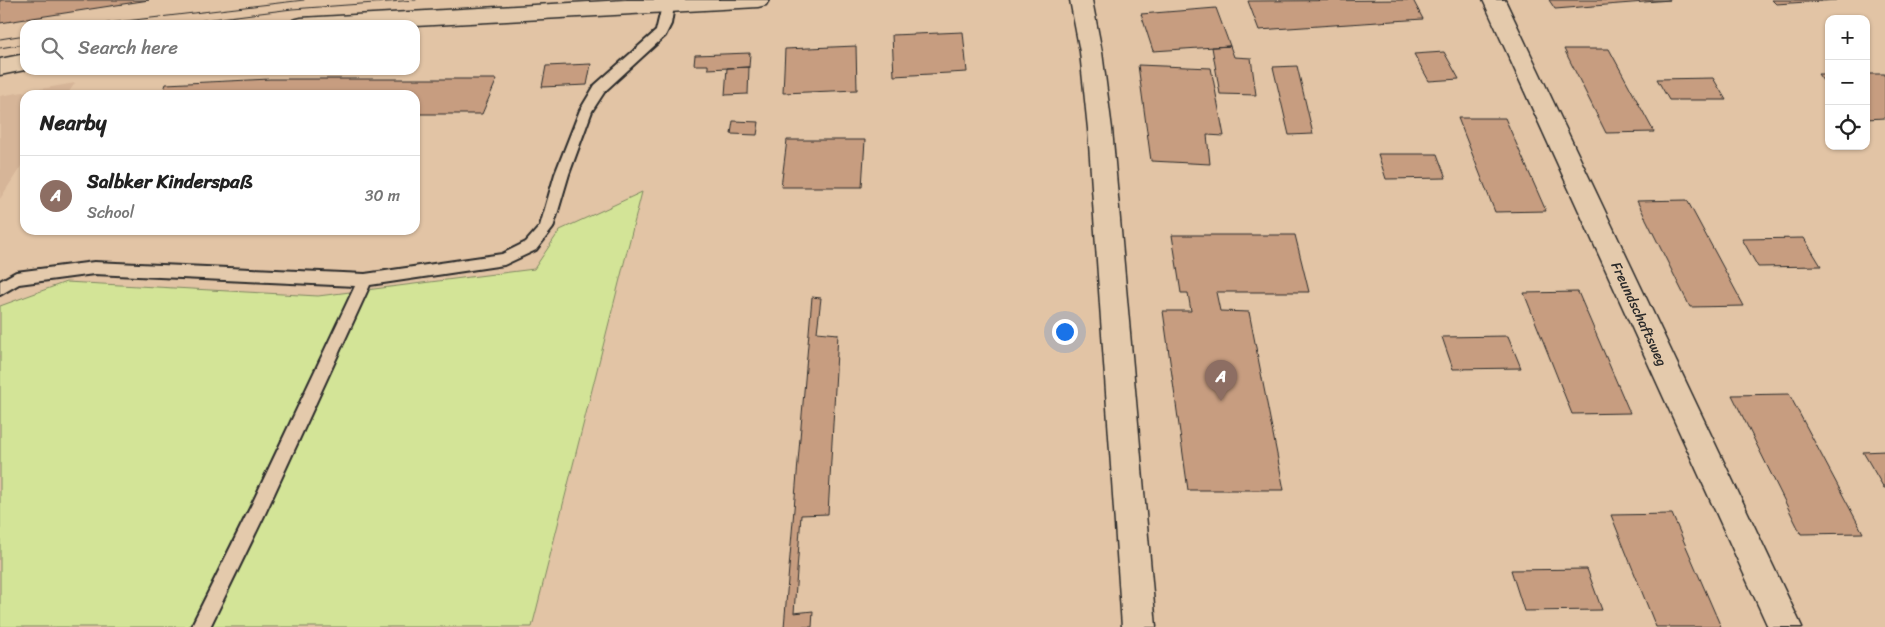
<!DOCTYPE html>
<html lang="en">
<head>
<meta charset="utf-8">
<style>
	:root { --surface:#fff; --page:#f2f2f2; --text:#222; --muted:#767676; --line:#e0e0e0; --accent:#111827 }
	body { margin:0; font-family:Sriracha,sans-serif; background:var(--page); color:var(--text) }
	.controls { position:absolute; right:15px; top:15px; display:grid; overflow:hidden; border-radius:10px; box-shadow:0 1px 4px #0004 }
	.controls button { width:45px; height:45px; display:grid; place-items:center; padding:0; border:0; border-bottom:1px solid var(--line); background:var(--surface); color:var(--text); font:25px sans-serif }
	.you { position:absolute; left:1064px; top:331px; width:18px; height:18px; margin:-12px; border:4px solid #fff; border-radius:50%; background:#1a73e8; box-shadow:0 0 0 8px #1a73e833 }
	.badge { display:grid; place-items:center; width:32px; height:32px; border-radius:50%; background:var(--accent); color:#fff; font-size:16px; font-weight:700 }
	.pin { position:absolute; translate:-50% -41px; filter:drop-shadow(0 1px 2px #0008) }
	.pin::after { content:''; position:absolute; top:26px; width:18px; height:15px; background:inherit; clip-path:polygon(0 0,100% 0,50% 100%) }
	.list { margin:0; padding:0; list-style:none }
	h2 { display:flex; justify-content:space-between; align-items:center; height:65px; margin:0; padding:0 20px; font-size:21px }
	h2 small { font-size:16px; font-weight:400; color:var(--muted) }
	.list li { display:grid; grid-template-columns:32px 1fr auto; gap:15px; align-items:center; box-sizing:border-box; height:80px; padding:0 20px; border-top:1px solid var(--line) }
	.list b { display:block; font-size:19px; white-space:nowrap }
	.list p { margin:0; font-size:16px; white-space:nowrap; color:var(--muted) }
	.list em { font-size:16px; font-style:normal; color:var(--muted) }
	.icon { flex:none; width:28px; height:28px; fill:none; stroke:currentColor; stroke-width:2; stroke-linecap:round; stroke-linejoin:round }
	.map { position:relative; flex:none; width:1885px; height:627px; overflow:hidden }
	.search { position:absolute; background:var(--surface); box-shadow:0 1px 4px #0004; left:20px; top:20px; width:400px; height:55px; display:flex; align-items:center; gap:12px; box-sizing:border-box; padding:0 18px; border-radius:15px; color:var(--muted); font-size:19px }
	.panel { position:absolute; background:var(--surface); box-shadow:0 1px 4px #0004; left:20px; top:90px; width:400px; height:145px; border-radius:15px }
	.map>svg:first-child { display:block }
</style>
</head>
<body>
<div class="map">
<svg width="1885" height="627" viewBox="0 0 1885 627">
	<rect width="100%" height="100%" fill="#e2c4a5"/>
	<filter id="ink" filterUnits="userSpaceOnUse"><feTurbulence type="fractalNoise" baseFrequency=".02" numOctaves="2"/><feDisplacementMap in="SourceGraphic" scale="10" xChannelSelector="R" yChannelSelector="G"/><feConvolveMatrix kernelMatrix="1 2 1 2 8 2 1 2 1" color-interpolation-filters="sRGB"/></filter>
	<g filter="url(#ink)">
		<path fill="#d6b598" d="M75 83 67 95H25V160L0 199V96Z"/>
		<path fill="#d3e497" stroke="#7f8861" d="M642 192 532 627H0V306L66 282 318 296 534 269 560 230Z"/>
		<path fill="#c79d80" stroke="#2b2b2b" d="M0 0H149L0 23Z
			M1413 0 1423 19 1259 30 1248 1Z
			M1549 0H1670L1555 9Z
			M1772 0H1837L1776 4Z
			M1216 8 1230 46 1153 51 1141 14Z
			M963 32 967 72 894 76 892 35Z
			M856 46 857 90 783 93 785 49Z
			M1230 46 1234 57 1251 58 1256 95 1220 94 1212 47Z
			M1564 49H1609L1654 132 1606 133Z
			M1444 52 1459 79 1429 81 1414 54Z
			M750 53 749 67 708 69V65H694L695 55Z
			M591 64 587 85 542 87 546 66Z
			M1138 65 1211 68 1224 136 1207 135 1210 164 1151 161Z
			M1297 66 1313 134 1289 135 1273 67Z
			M749 67 748 94 725 95 727 68Z
			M1818 74H1829V89Z
			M1866 74H1885V118L1866 119Z
			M1713 78 1726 100H1669L1657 79Z
			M270 79H497L482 114H415V95H162L166 84Z
			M1458 118H1505L1546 211 1495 212Z
			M733 121 759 122 757 135 731 134Z
			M787 140H865L862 187H781Z
			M1378 154H1437L1446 178 1386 179Z
			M1687 200 1744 306 1690 307 1637 201Z
			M1172 235H1295L1309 292H1216L1220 311 1249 312 1284 490H1188L1163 311H1191L1188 293H1181Z
			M1804 238 1821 266 1758 267 1742 239Z
			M1578 292 1630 413 1572 414 1524 293Z
			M812 297 821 298 817 332 838 334 828 514 801 515 794 613 813 611 812 627H784Z
			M1508 336 1521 368 1453 369 1442 337Z
			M1789 394 1863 533 1801 534 1732 395Z
			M1885 451V488H1884L1863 452Z
			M1672 514 1721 627H1656L1611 515Z
			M1587 569 1602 610 1524 611 1511 570Z"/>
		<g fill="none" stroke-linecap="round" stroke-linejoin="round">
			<defs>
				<path id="service" d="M668 2 674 6 671 24 665 36 605 91 592 111 569 174 553 228 536 250 504 265 370 285 264 516 210 627H191L252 504 355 286 94 274 19 284 0 295V281L16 272 94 262 365 274 502 254 526 242 540 226 555 174 580 110 595 85 656 31 662 6Z"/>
				<path id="minor" d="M1070 0H1092L1102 52 1112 129 1156 627H1122L1088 129 1080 52Z
					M1483 0H1505L1802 627H1768Z"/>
				<path id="secondary" d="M625 0H769L766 5 758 7 415 26 290 25 293 20 301 18Z
					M25 54V70L0 75V59Z"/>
			</defs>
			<use href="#service" stroke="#2b2b2b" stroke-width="4"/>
			<use href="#minor" stroke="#2b2b2b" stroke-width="3"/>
			<use href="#secondary" stroke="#2b2b2b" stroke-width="3"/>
			<use href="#service" fill="#e4caac" fill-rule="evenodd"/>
			<use href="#minor" fill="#e4caac" fill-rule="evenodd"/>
			<use href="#secondary" fill="#e4caac" fill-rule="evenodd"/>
			<path stroke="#2b2b2b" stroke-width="1" d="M92 25 304 0
				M165 25 292 9 416 0
				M0 39 25 35
				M0 48 25 44"/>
		</g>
	</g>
	<g text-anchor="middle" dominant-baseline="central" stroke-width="4" stroke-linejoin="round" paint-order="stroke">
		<g font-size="14" fill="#2b2b2b" stroke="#e4caac">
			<text transform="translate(1639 314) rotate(65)">Freundschaftsweg</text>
		</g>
	</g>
</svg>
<div class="controls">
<button>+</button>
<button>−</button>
<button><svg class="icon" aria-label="locate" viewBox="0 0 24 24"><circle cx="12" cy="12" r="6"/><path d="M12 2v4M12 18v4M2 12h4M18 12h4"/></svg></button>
</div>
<div class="you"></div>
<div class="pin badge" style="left:1221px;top:401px;background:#8d6e63">A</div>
<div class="search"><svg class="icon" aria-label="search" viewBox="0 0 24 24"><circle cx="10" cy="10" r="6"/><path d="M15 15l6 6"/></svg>Search here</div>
<section class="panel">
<h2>Nearby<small></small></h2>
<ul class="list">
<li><span class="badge" style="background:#8d6e63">A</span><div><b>Salbker Kinderspaß</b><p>School</p></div><em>30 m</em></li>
</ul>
</section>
</div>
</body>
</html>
